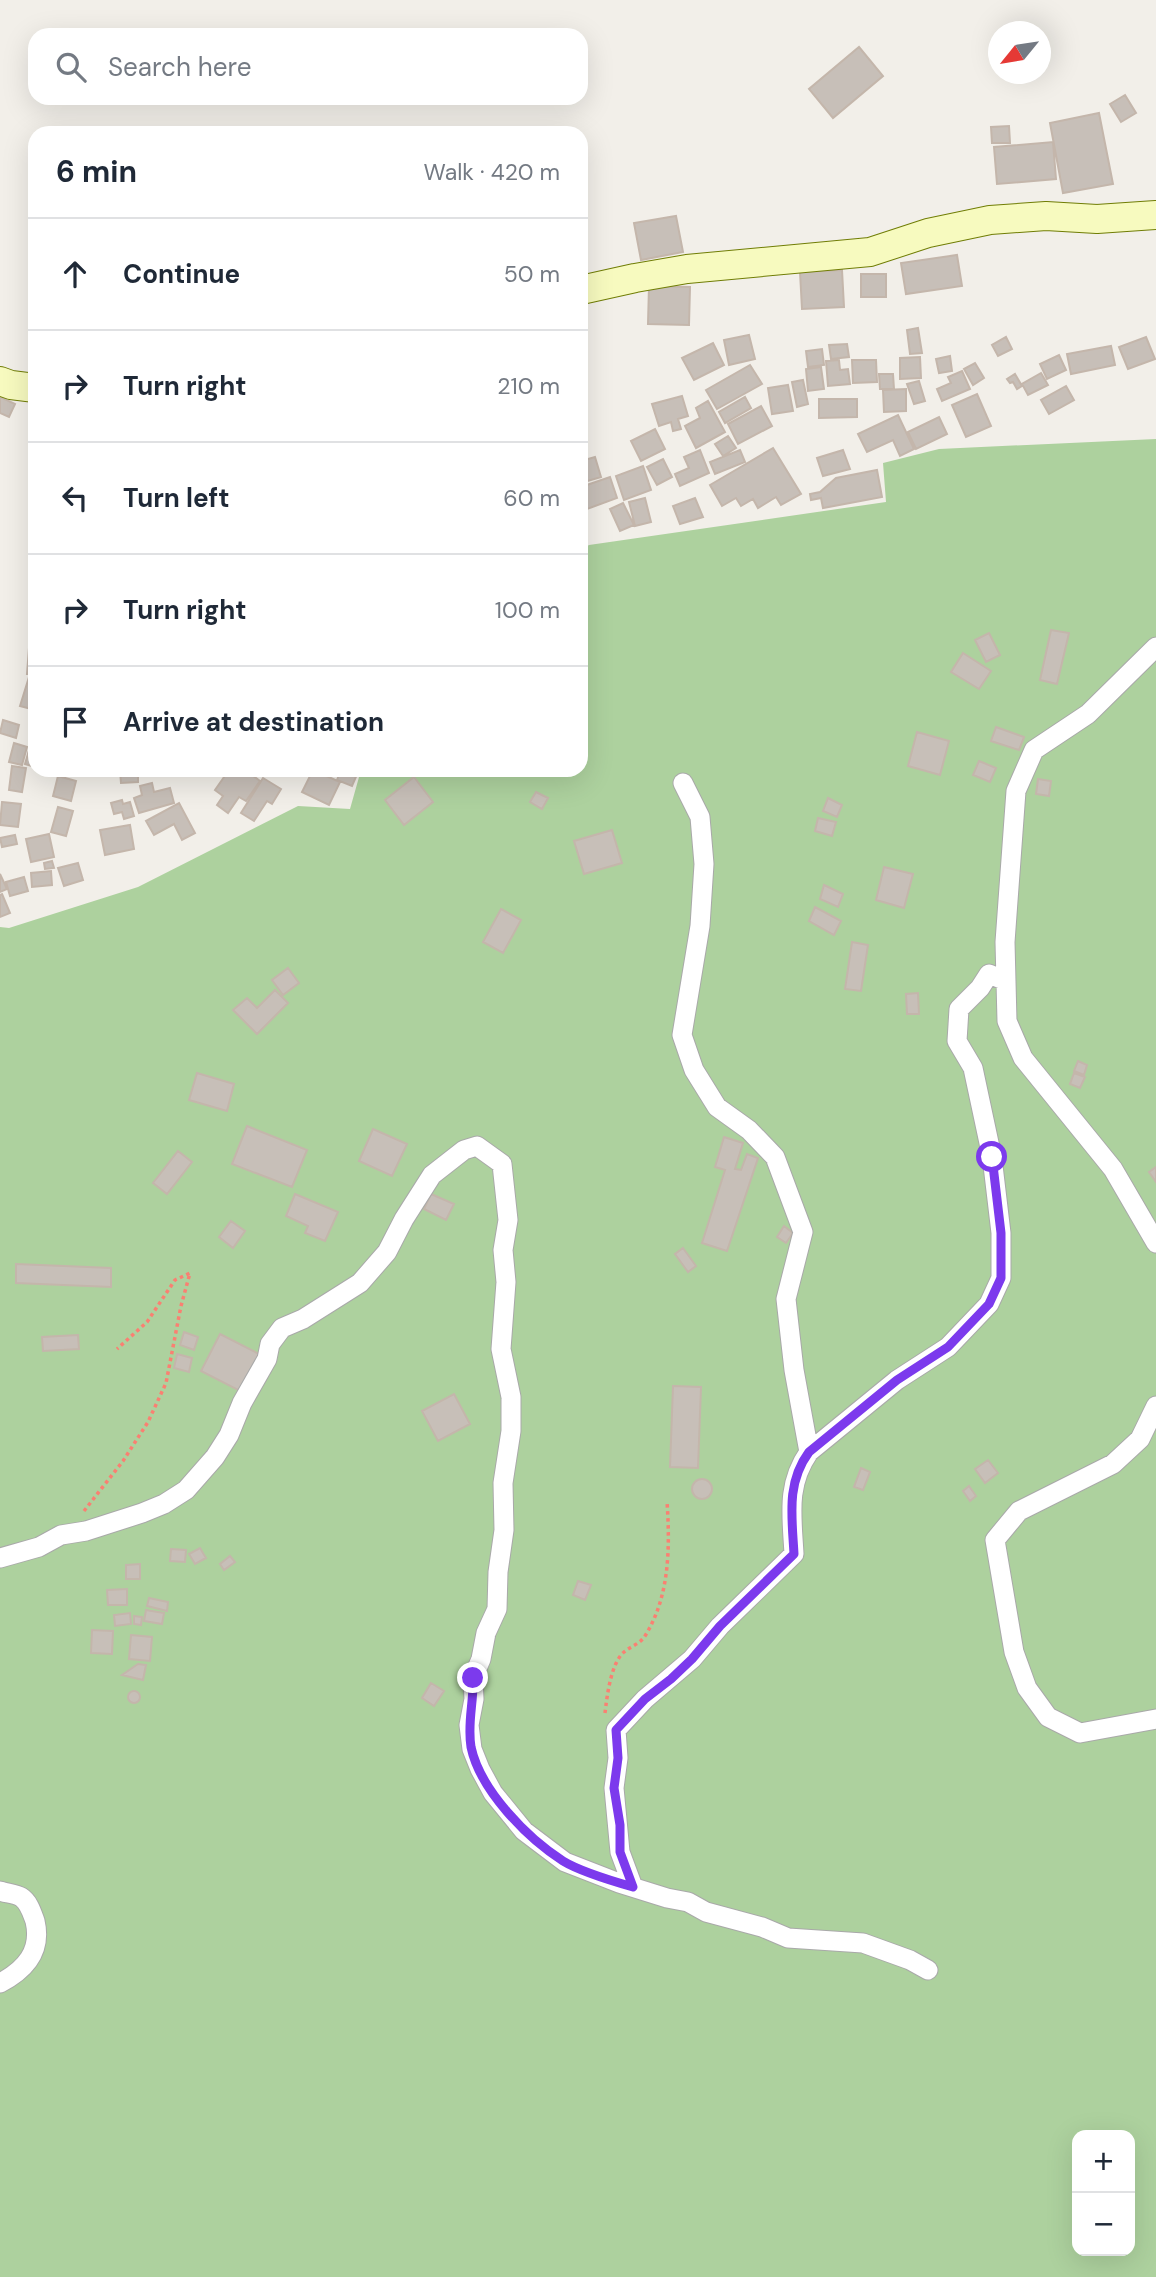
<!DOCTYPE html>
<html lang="en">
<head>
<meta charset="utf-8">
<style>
	:root { --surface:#fff; --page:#f6f6f7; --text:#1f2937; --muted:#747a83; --line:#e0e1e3 }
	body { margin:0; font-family:"DM Sans",sans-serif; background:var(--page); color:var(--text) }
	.controls { position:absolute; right:21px; bottom:21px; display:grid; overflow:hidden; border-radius:14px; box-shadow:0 7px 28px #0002 }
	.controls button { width:63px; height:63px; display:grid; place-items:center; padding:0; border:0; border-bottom:2px solid var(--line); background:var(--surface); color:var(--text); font:35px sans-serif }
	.compass { position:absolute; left:988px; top:21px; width:63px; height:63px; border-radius:50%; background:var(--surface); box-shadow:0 7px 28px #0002; rotate:240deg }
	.stop { position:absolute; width:21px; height:21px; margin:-16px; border:5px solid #7c3aed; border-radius:50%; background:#fff }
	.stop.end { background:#7c3aed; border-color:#fff; box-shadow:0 2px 7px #0008 }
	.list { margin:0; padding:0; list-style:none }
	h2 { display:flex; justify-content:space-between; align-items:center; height:91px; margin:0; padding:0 28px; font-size:30px }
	h2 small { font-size:23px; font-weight:400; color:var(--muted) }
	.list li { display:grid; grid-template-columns:46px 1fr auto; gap:21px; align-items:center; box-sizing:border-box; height:112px; padding:0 28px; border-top:2px solid var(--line) }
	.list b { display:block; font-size:26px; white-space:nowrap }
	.list em { font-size:23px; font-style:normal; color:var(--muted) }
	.icon { flex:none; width:38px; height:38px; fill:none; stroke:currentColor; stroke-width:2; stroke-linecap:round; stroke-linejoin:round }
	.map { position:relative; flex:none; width:1156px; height:2277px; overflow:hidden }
	.search { position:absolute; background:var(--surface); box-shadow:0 7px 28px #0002; left:28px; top:28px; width:560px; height:77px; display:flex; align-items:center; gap:18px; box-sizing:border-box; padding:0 24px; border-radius:21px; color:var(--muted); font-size:26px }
	.panel { position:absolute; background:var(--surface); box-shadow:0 7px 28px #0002; left:28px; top:126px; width:560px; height:651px; border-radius:21px }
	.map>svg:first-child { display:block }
</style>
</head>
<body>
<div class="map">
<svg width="1156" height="2277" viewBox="0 0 1156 2277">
	<rect width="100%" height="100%" fill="#f2efe9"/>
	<path fill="#add19e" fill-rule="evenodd" d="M1156 439V2277H0V927L9 928 138 887 298 806 350 809 361 770H581V550L589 545 886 502 883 463 939 449ZM1077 2135H1130V2251H1077Z"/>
	<path fill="#c7bfb8" stroke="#c4b6ab" stroke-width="2" d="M859 47 883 76 833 118 809 89Z
		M1125 95 1136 113 1121 122 1110 104Z
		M1099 113 1113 184 1063 193 1050 123Z
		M1009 126 1010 143H992L991 127Z
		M1053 142 1056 179 997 184 994 147Z
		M676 216 683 252 641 260 634 223Z
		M581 243H586L587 269H581Z
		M957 255 962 286 906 294 901 263Z
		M842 270 844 307 802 309 800 272Z
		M861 274H886V297H861Z
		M649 286 690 287 689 325 648 324Z
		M918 328 922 353 910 354 907 330Z
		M749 335 755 359 729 365 724 340Z
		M1006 337 1012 349 998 356 992 345Z
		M1146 337 1155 359 1128 369 1119 347Z
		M713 343 724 365 694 380 682 358Z
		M847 344 849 357 831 359 829 345Z
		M1111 346 1115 365 1071 374 1067 354Z
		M822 349 824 365 808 367 806 351Z
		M1059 355 1066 370 1047 379 1040 364Z
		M950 356 952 371 939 373 936 359Z
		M920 357 921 378 900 379V358Z
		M839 360 840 370 848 369 850 384 828 386 826 361Z
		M852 360H876L877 382 853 383Z
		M975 363 984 378 973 385 964 369Z
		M750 365 762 384 717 409 706 390Z
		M821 367 824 389 808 391 806 369Z
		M962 371 970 389 942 401 937 389 951 383 948 377Z
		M1041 373 1048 385 1028 395 1022 384Z
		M879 374H893L894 389H880Z
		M1015 374 1022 386 1017 389 1013 382 1010 383 1007 379Z
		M803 380 808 404 797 407 792 382Z
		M919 381 925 401 914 404 907 384Z
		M788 385 793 411 772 414 768 388Z
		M1066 386 1074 400 1049 414 1041 400Z
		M906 389V411L884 412 883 390Z
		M977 394 991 426 966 437 952 405Z
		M682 396 688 416 678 419 681 429 673 431 671 422 659 426 652 404Z
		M0 397 15 404 9 417 0 413Z
		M745 397 751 408 725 423 719 412Z
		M819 399H857V417L819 418Z
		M708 401 725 432 696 448 685 426 700 418 696 408Z
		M761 406 772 426 738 444 728 424Z
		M898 415 914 449 900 456 893 440 867 452 858 434Z
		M939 417 947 434 916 449 908 432Z
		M655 429 665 449 641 461 631 441Z
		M728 436 736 448 723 456 715 444Z
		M773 448 801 494 781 505 776 497 758 508 753 499 741 506 736 498 722 506 710 485Z
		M700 450 709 473 680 486 675 474 689 468 684 457Z
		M740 450 745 462 715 474 710 462Z
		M843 450 850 469 823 476 817 458Z
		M595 457 601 477 581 483V461Z
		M663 459 672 477 657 485 647 467Z
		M643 466 651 490 624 500 616 476Z
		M877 470 882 497 823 508 821 498 811 500 810 494 820 492 836 478Z
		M610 477 617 498 587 509 581 487Z
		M645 498 651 522 635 526 629 502Z
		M695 498 703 517 680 524 673 506Z
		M623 503 634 525 620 531 610 509Z
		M1051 630 1069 633 1057 684 1040 680Z
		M989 633 1000 655 986 662 975 640Z
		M29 648 35 649V674H27Z
		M963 653 991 671 979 689 951 672Z
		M29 677 35 679V710L20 706Z
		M3 720 19 725 16 738 0 733Z
		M996 727 1024 737 1019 750 991 741Z
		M917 732 949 741 940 775 908 766Z
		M32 740 35 741V767L25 764Z
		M14 743 27 747 22 765 9 762Z
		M979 761 996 768 990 782 973 775Z
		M12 766 26 768 22 792 9 790Z
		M120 770H138V782L121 783Z
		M229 770H245L260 781 246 801 239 797 228 813 217 805 223 796 215 790Z
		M313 770 340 782 329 805 302 792Z
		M341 770 358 772 352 786 337 780Z
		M58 776 76 781 71 801 53 796Z
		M414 777 433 802 404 825 385 800Z
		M263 778 281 789 272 804 267 801 254 821 241 813Z
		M1038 779 1051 781 1049 796 1036 794Z
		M152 783 154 792 170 788 174 803 139 813 134 798 142 795 140 786Z
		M536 792 548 798 542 809 530 802Z
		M828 798 842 805 837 817 823 811Z
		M122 800 123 804 130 802 134 816 124 819 122 812 114 814 111 803Z
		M2 802 21 804 18 827 0 825Z
		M179 803 195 833 182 840 174 824 154 835 146 821Z
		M58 807 73 811 66 836 51 832Z
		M818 818 836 822 832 836 815 831Z
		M130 825 134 849 105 855 100 830Z
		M612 830 622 863 584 874 574 841Z
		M49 834 54 857 31 862 26 839Z
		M15 835 17 844 2 847 0 838Z
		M52 861 54 868 45 869 44 863Z
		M78 863 83 880 64 886 58 868Z
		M884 867 913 874 904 908 876 900Z
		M51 871 52 885 32 887 31 873Z
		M0 874 7 889 0 892Z
		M24 877 28 891 10 896 6 882Z
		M824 885 843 894 838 907 820 899Z
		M2 894 10 913 0 917V895Z
		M815 907 841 921 834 935 809 921Z
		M501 909 521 920 503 953 483 942Z
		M852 942 868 945 861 991 845 989Z
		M288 968 299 983 283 995 272 980Z
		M275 990 288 1003 257 1034 233 1010 247 998 257 1008Z
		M918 993 919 1014H907L906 994Z
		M1078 1061 1087 1065 1084 1075 1074 1071Z
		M197 1073 234 1084 227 1111 189 1100Z
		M1074 1073 1085 1077 1080 1088 1070 1084Z
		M247 1126 307 1150 292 1187 232 1164Z
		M373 1129 407 1144 392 1176 359 1161Z
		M724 1137 743 1143 735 1169 741 1170 747 1154 758 1158 727 1251 702 1243 725 1170 715 1167Z
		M178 1151 192 1162 167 1194 153 1183Z
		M1156 1167V1182L1149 1172Z
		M295 1194 338 1212 325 1241 305 1233 308 1226 286 1216Z
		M431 1194 454 1204 446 1220 424 1209Z
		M231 1221 245 1231 233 1248 219 1237Z
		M784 1226 793 1233 786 1243 777 1237Z
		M683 1248 696 1266 688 1272 675 1254Z
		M16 1264 111 1268V1287L16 1283Z
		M184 1332 198 1337 194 1350 180 1345Z
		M220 1334 259 1354 240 1391 201 1371Z
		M78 1335 79 1349 43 1351 42 1337Z
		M177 1354 192 1358 189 1372 174 1368Z
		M673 1386 701 1387 698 1468 670 1467Z
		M454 1394 470 1424 438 1441 422 1411Z
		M988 1460 998 1473 985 1483 975 1469Z
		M861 1468 870 1472 863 1490 854 1487Z
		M692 1489a10 10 0 1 1 20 0a10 10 0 1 1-20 0Z
		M969 1486 976 1496 970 1501 963 1491Z
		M200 1548 206 1558 195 1564 189 1554Z
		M171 1549 186 1550 185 1562 170 1561Z
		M230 1556 235 1562 224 1570 220 1564Z
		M140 1564V1579H126V1565Z
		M578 1581 591 1585 585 1600 573 1595Z
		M127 1589V1605H108L107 1590Z
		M149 1598 168 1602 167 1611 147 1606Z
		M146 1610 164 1613 162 1624 144 1621Z
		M130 1613 131 1624 115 1626 114 1615Z
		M134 1616 142 1617 141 1625 134 1624Z
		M92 1630 113 1631 112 1654 91 1653Z
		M131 1635 152 1637 150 1661 129 1659Z
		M138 1664 146 1665 143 1680 122 1675Z
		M431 1683 444 1691 434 1706 422 1698Z
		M128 1697a6 6 0 1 1 12 0a6 6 0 1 1-12 0Z"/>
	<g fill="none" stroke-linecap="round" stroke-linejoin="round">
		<defs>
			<path id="street" d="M1156 647 1088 714 1034 750 1016 791 1005 942 1007 1021 1023 1058 1113 1169 1156 1243
				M683 783 700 817 704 864 700 926 682 1035 694 1070 717 1107 749 1130 775 1157 803 1232 786 1299 794 1370 809 1452
				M1156 1406 1140 1439 1113 1464 1019 1511 995 1540 1014 1652 1027 1688 1048 1717 1080 1733 1156 1719
				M0 1558 39 1547 61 1535 86 1531 142 1513 164 1504 186 1490 215 1457 229 1435 242 1403 267 1359 270 1344 282 1328 303 1319 360 1283 387 1252 404 1219 432 1175 464 1150 477 1146 502 1164 508 1220 503 1250 506 1282 501 1349 511 1397V1431L503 1483 504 1530 498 1572 497 1609 486 1633 481 1659 473 1678 474 1699 469 1725 472 1749 480 1769 493 1793 524 1831 565 1862 619 1883 667 1898 688 1902 706 1912 762 1927 788 1938 863 1943 910 1960 928 1970
				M633 1887 620 1852 614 1788 618 1758 616 1730 645 1699 692 1659 720 1626 794 1554C792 1516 786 1485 809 1452L897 1380 948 1347 989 1304 1001 1278V1233L992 1157 973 1068 957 1041 959 1009 980 988 989 974 1006 981
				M0 1891C6 1893 16 1894 21 1897 29 1902 32 1913 35 1921 42 1951 25 1970 0 1983"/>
			<path id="secondary" d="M581 290 635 278 687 269 870 252 928 233 990 220 1046 216 1097 219 1156 215
				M0 381 11 385 35 388"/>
		</defs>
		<use href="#street" stroke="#a9a9a9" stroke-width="21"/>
		<use href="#secondary" stroke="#707d05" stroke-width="30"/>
		<path stroke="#fa8072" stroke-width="3.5" stroke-dasharray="3.5 3.5" stroke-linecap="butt" d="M84 1511 123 1461 148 1422 166 1383 181 1306 190 1273 175 1280 147 1322 117 1349
			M605 1713C607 1696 611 1663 624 1652 631 1646 640 1644 645 1636 670 1596 670 1547 667 1501"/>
		<use href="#street" stroke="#fff" stroke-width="19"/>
		<use href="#secondary" stroke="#f7fabf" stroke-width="28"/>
	</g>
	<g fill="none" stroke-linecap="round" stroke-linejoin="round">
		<path stroke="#7c3aed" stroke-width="9" d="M473 1678C474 1702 467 1723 471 1747 480 1790 527 1838 563 1861 581 1872 612 1881 633 1887L620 1852V1825L614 1788 618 1758 616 1730 645 1699 671 1679 692 1659 720 1626 794 1554C792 1517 786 1483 809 1452L897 1380 948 1347 989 1304 1001 1278V1233L992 1157"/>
	</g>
</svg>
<div class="controls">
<button>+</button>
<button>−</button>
</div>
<svg class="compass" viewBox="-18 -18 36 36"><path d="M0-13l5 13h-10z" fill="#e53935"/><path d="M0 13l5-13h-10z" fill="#747a83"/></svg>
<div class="stop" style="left:992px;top:1157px"></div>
<div class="stop end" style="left:473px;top:1678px"></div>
<div class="search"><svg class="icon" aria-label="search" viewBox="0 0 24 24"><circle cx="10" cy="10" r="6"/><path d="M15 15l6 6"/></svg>Search here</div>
<section class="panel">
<h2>6 min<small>Walk · 420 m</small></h2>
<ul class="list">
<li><svg class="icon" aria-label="ahead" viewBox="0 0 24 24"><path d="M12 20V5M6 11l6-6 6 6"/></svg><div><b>Continue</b></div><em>50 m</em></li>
<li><svg class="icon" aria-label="right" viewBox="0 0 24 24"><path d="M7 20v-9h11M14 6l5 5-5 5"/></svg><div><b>Turn right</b></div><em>210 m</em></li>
<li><svg class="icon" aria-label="left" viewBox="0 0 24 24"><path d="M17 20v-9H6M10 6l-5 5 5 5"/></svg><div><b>Turn left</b></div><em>60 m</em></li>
<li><svg class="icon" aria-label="right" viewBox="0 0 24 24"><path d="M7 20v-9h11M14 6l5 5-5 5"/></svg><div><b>Turn right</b></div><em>100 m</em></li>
<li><svg class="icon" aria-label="arrive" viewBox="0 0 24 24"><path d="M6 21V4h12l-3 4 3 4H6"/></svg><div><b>Arrive at destination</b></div></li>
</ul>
</section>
</div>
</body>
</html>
